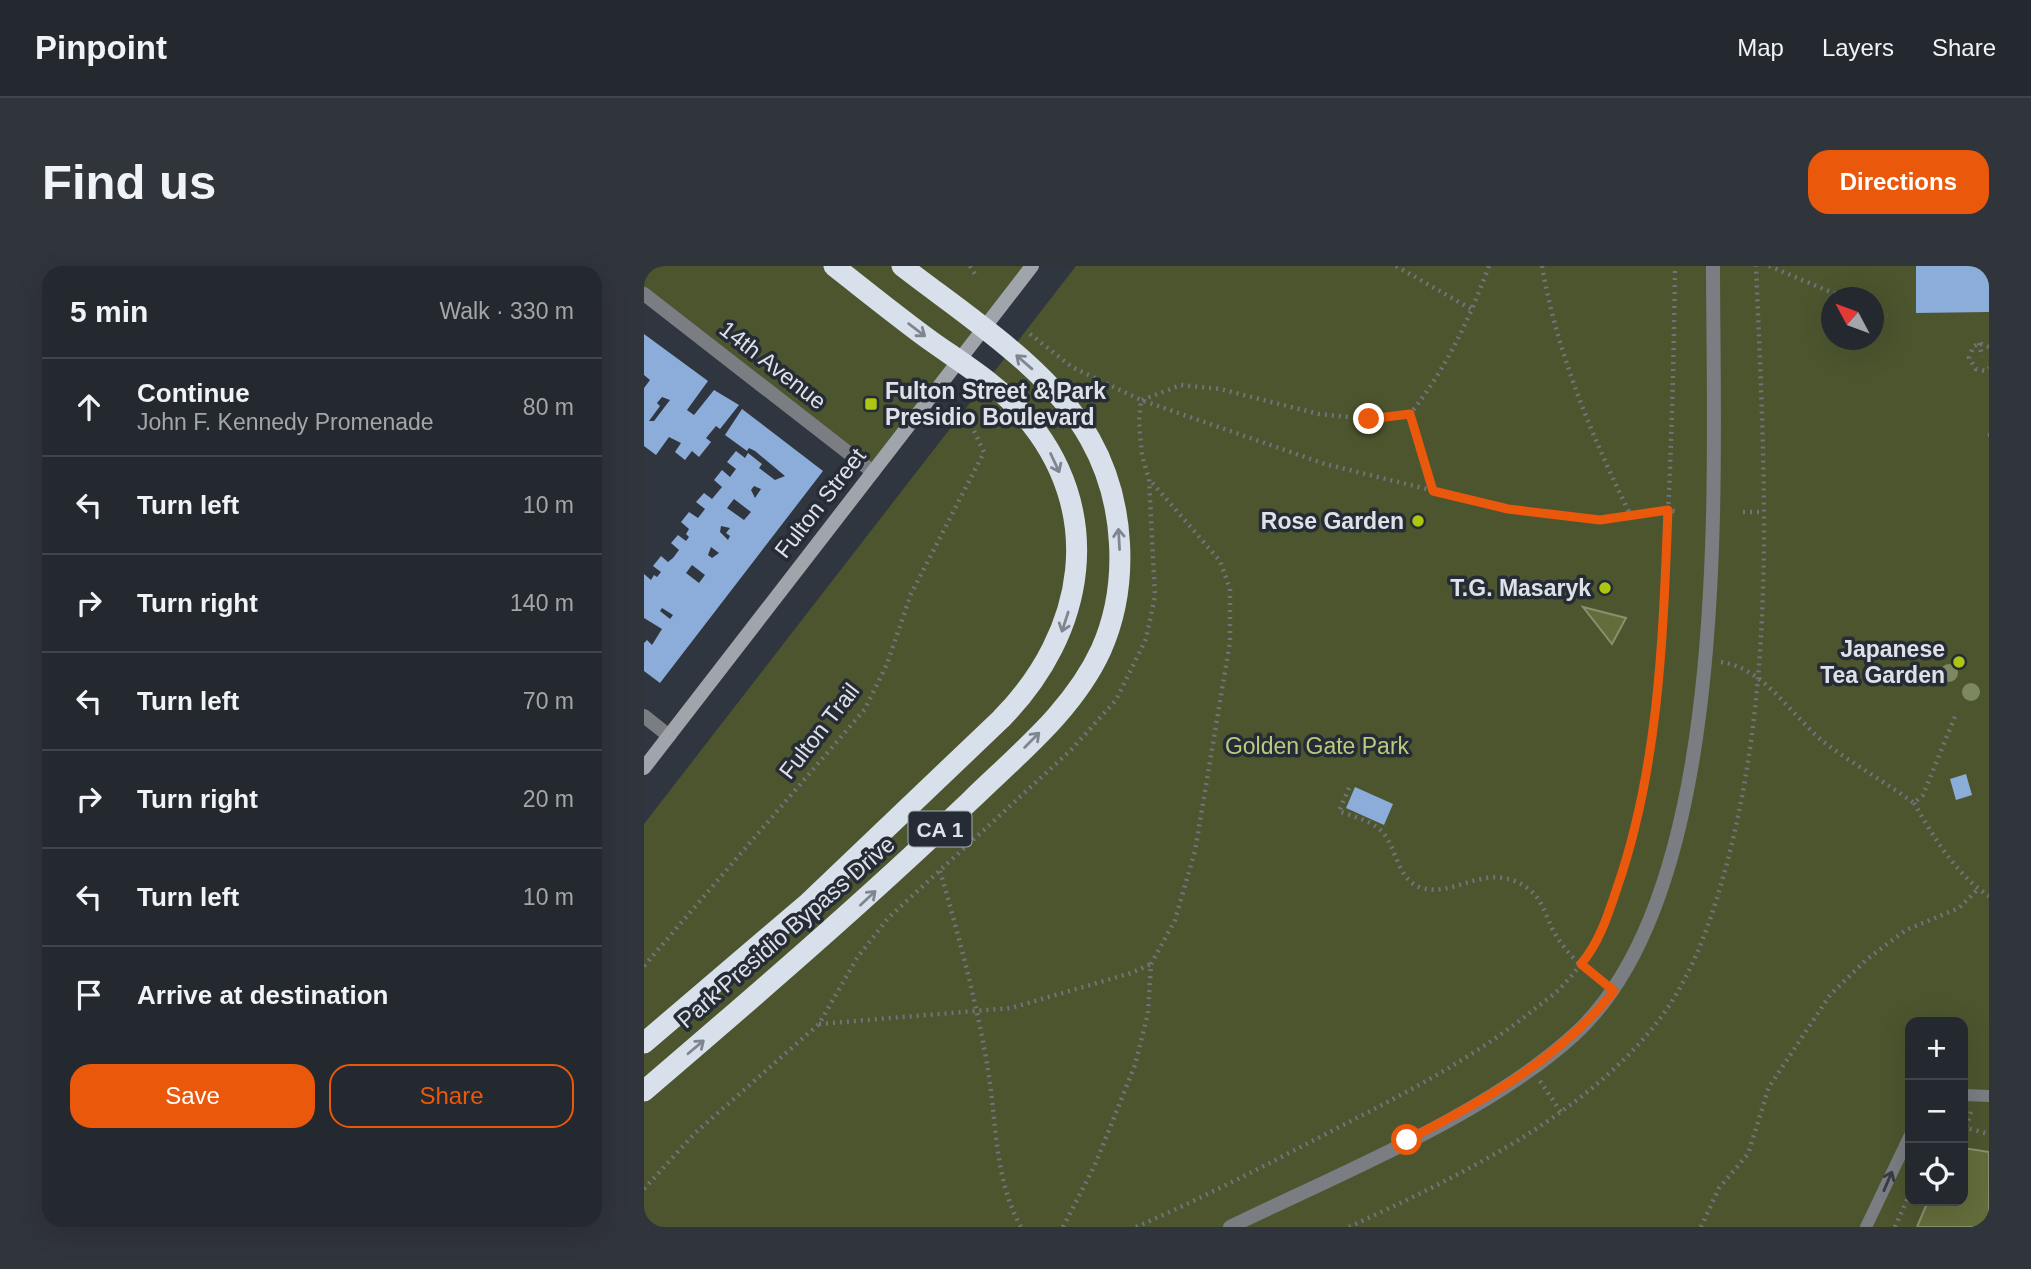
<!DOCTYPE html>
<html lang="en">
<head>
<meta charset="utf-8">
<style>
	:root { --surface:#24282f; --page:#30343b; --text:#f1f3f6; --muted:#a3a6aa; --line:#41444b; --accent:#ea580c }
	body { margin:0; font-family:Helvetica,sans-serif; background:var(--page); color:var(--text) }
	.controls { position:absolute; right:21px; bottom:21px; display:grid; overflow:hidden; border-radius:14px; box-shadow:0 7px 28px #0002 }
	.controls button { width:63px; height:63px; display:grid; place-items:center; padding:0; border:0; border-bottom:2px solid var(--line); background:var(--surface); color:var(--text); font:35px sans-serif }
	.compass { position:absolute; left:1177px; top:21px; width:63px; height:63px; border-radius:50%; background:var(--surface); box-shadow:0 7px 28px #0002; rotate:311deg }
	.stop { position:absolute; width:21px; height:21px; margin:-16px; border:5px solid #ea580c; border-radius:50%; background:#fff }
	.stop.end { background:#ea580c; border-color:#fff; box-shadow:0 2px 7px #0008 }
	.list { margin:0; padding:0; list-style:none }
	h2 { display:flex; justify-content:space-between; align-items:center; height:91px; margin:0; padding:0 28px; font-size:30px }
	h2 small { font-size:23px; font-weight:400; color:var(--muted) }
	.list li { display:grid; grid-template-columns:46px 1fr auto; gap:21px; align-items:center; box-sizing:border-box; height:98px; padding:0 28px; border-top:2px solid var(--line) }
	.list b { display:block; font-size:26px; white-space:nowrap }
	.list p { margin:0; font-size:23px; white-space:nowrap; color:var(--muted) }
	.list em { font-size:23px; font-style:normal; color:var(--muted) }
	.actions { display:flex; gap:14px; padding:21px 28px }
	.actions a { flex:1; padding:16px 0; border:2px solid var(--accent); border-radius:21px; text-align:center; font-size:24px; color:var(--accent) }
	.actions .main { background:var(--accent); color:#fff }
	.icon { flex:none; width:38px; height:38px; fill:none; stroke:currentColor; stroke-width:2; stroke-linecap:round; stroke-linejoin:round }
	.map { position:relative; flex:none; width:1345px; height:961px; overflow:hidden; border-radius:21px }
	header { display:flex; align-items:center; gap:42px; box-sizing:border-box; height:98px; padding:0 35px; background:var(--surface); border-bottom:2px solid var(--line) }
	header strong { font-size:33px }
	nav { display:flex; gap:38px; margin-inline-start:auto; font-size:24px }
	.intro { display:flex; align-items:center; justify-content:space-between; box-sizing:border-box; height:168px; padding:0 42px }
	h1 { margin:0; font-size:49px }
	.button { padding:18px 32px; border-radius:21px; background:var(--accent); color:#fff; font-size:24px; font-weight:700 }
	main { display:flex; gap:42px; padding:0 42px }
	aside { flex:1; background:var(--surface); border-radius:21px; box-shadow:0 7px 28px #0002 }
	.map>svg:first-child { display:block }
</style>
</head>
<body>
<header>
<strong>Pinpoint</strong>
<nav><a>Map</a><a>Layers</a><a>Share</a></nav>
</header>
<div class="intro"><h1>Find us</h1><a class="button">Directions</a></div>
<main>
<aside>
<h2>5 min<small>Walk · 330 m</small></h2>
<ul class="list">
<li><svg class="icon" aria-label="ahead" viewBox="0 0 24 24"><path d="M12 20V5M6 11l6-6 6 6"/></svg><div><b>Continue</b><p>John F. Kennedy Promenade</p></div><em>80 m</em></li>
<li><svg class="icon" aria-label="left" viewBox="0 0 24 24"><path d="M17 20v-9H6M10 6l-5 5 5 5"/></svg><div><b>Turn left</b></div><em>10 m</em></li>
<li><svg class="icon" aria-label="right" viewBox="0 0 24 24"><path d="M7 20v-9h11M14 6l5 5-5 5"/></svg><div><b>Turn right</b></div><em>140 m</em></li>
<li><svg class="icon" aria-label="left" viewBox="0 0 24 24"><path d="M17 20v-9H6M10 6l-5 5 5 5"/></svg><div><b>Turn left</b></div><em>70 m</em></li>
<li><svg class="icon" aria-label="right" viewBox="0 0 24 24"><path d="M7 20v-9h11M14 6l5 5-5 5"/></svg><div><b>Turn right</b></div><em>20 m</em></li>
<li><svg class="icon" aria-label="left" viewBox="0 0 24 24"><path d="M17 20v-9H6M10 6l-5 5 5 5"/></svg><div><b>Turn left</b></div><em>10 m</em></li>
<li><svg class="icon" aria-label="arrive" viewBox="0 0 24 24"><path d="M6 21V4h12l-3 4 3 4H6"/></svg><div><b>Arrive at destination</b></div></li>
</ul>
<div class="actions"><a class="main">Save</a><a>Share</a></div>
</aside>
<div class="map">
<svg width="1345" height="961" viewBox="0 0 1345 961">
	<rect width="100%" height="100%" fill="#30363f"/>
	<path fill="#4d552f" fill-rule="evenodd" d="M0 0H388L229 206 0 28Z
		M432 0H1345V961H0V558ZM1188 32H1230V74H1188ZM1266 756H1319V935H1266Z"/>
	<path fill="#636d3b" stroke="#88906f" stroke-width="2" d="M939 341 982 352 968 378Z
		M1319 882 1345 886V961H1273L1284 935H1319Z"/>
	<path fill="#8cadd9" fill-rule="evenodd" d="M1272 0H1345V46L1272 47Z
		M0 68 64 115 43 144 50 149 70 124 95 139 76 163 72 160 62 172 67 176 55 191 48 185 41 194 31 186 37 177 25 171 12 189 0 180V122L6 114 0 109ZM18 131 26 134 10 155H5L16 140 13 137Z
		M98 143 179 205 16 417 0 405V377L3 374 8 379 18 363 0 352V308L7 314 10 309 13 311 17 306 9 300 17 290 24 296 29 292 35 284 27 277 34 269 42 275 45 271 42 268 45 263 37 256 45 246 54 252 61 243 52 236 60 227 68 233 78 221 70 214 78 204 86 211 92 203 83 196 92 185 101 192 104 187 118 198 115 202 131 214 141 210 111 185 105 182 103 185 81 169ZM110 220 117 223 111 232 107 224ZM90 233 107 246 100 254 83 242ZM77 260 86 262 82 267 86 270 84 274 76 266ZM67 281 75 287 68 292 64 289ZM48 299 61 309 55 317 42 307ZM18 342 29 349 26 353 16 345Z
		M1322 508 1328 529 1312 534 1306 513Z
		M711 521 749 538 740 559 702 542Z"/>
	<g fill="none" stroke-linecap="round" stroke-linejoin="round">
		<path stroke="#6f747c" stroke-width="4.5" stroke-dasharray="2 5" stroke-linecap="butt" d="M326 0 331 8
			M752 0 829 44
			M898 0C913 87 948 171 987 250
			M1125 0 1201 32
			M1230 43 1243 49
			M386 68 428 101 497 134 681 198 864 243 911 249 956 253 1024 244 1035 246
			M1335 77 1338 91
			M1345 81 1335 77 1329 81 1325 92 1332 103 1341 105 1345 102
			M498 134 537 119 576 123 675 148 725 153 766 148C802 103 825 54 845 0
			M766 148 789 225
			M1344 169H1345
			M1099 246H1120
			M1077 396C1121 402 1148 451 1181 477 1209 498 1241 516 1270 537L1279 529 1312 448
			M705 522 695 545C707 550 724 554 734 562 754 578 751 614 778 622 813 632 845 592 886 624 899 635 902 651 910 666 920 684 936 700 953 713
			M1270 537C1289 570 1312 609 1345 630
			M296 605C315 671 333 737 344 804 353 858 350 912 377 961
			M0 700 221 443 243 398 267 328 340 186 319 142
			M175 758 367 742 487 707 507 698
			M896 815 917 846
			M1319 861 1345 868
			M1322 861 1327 846
			M0 923 51 867 175 758 213 692 244 652 427 484 472 434 502 373 511 330 505 213 498 190 495 155 497 134
			M419 961 451 899 491 799 504 747 507 698 531 654 551 585 586 376V323L576 295 506 214
			M492 961C566 929 637 891 709 854 771 822 833 789 888 745 899 736 912 728 921 717 1014 619 1018 378 1024 248 1028 165 1030 83 1031 0
			M705 961C811 912 936 853 1011 759 1048 713 1068 653 1083 597 1134 403 1120 199 1112 0
			M1057 961 1075 922 1104 888 1125 821 1186 729 1222 694 1262 664 1315 642 1334 623
			M1251 961 1266 927"/>
		<path stroke="#7a7d82" stroke-width="12" d="M1319 829 1345 830
			M1222 961 1266 869"/>
		<path stroke="#7a7d82" stroke-width="14" d="M0 28 229 206
			M0 450 25 470
			M586 961C694 908 843 849 931 768 1091 621 1069 205 1069 0"/>
		<path stroke="#a0a5ac" stroke-width="14" d="M0 502 388 0"/>
		<path stroke="#d8e0eb" stroke-width="21" d="M0 777 163 638 357 453C442 367 464 244 378 147 353 118 318 97 287 75 254 51 222 25 190 0
			M0 825C111 730 220 636 326 535 373 489 429 445 457 384 486 319 481 235 446 173 407 103 321 49 258 0"/>
	</g>
	<g fill="#7c8861">
		<circle cx="1305" cy="407" r="9"/>
		<circle cx="1327" cy="426" r="9"/>
	</g>
	<defs><path id="oneway-shaft" d="M-6 0H5M1.5-3L5.5 0L1.5 3" fill="none" stroke-width="1.6" stroke-linecap="round" stroke-linejoin="round" transform="scale(1.75)"/></defs>
	<g stroke="#7f8690">
		<use href="#oneway-shaft" transform="translate(273 64) rotate(37)"/>
		<use href="#oneway-shaft" transform="translate(380 96) rotate(-139)"/>
		<use href="#oneway-shaft" transform="translate(411 197) rotate(65)"/>
		<use href="#oneway-shaft" transform="translate(475 273) rotate(-93)"/>
		<use href="#oneway-shaft" transform="translate(421 356) rotate(108)"/>
		<use href="#oneway-shaft" transform="translate(388 474) rotate(-45)"/>
		<use href="#oneway-shaft" transform="translate(224 632) rotate(-43)"/>
		<use href="#oneway-shaft" transform="translate(52 781) rotate(-40)"/>
	</g>
	<use stroke="#373c44" href="#oneway-shaft" transform="translate(1244 915) rotate(-67)"/>
	<g fill="none" stroke-linecap="round" stroke-linejoin="round">
		<path stroke="#ea580c" stroke-width="9" d="M725 153 766 148 789 225 864 243 956 254 1024 244C1019 371 1015 501 973 622 964 649 955 677 937 698L970 725C915 793 840 835 763 874"/>
	</g>
	<g fill="#acc611" stroke="#262c35" stroke-width="2.5">
		<rect x="220" y="131" width="14" height="14" rx="3.5"/>
		<circle cx="774" cy="255" r="7"/>
		<circle cx="961" cy="322" r="7"/>
		<circle cx="1315" cy="396" r="7"/>
	</g>
	<g text-anchor="middle" dominant-baseline="central" stroke-width="7" stroke-linejoin="round" paint-order="stroke">
		<rect fill="#262c35" stroke="#a7abb2" stroke-width="2" x="264.5" y="545.5" width="63" height="35" rx="5"/>
		<g font-size="21" font-weight="bold" fill="#dee2e8">
			<text x="296" y="563">CA 1</text>
		</g>
		<g font-size="23" fill="#dee2e8" stroke="#262c35">
			<text transform="translate(129 99) rotate(38)">14th Avenue</text>
			<text transform="translate(176 237) rotate(-52)">Fulton Street</text>
			<text transform="translate(175 465) rotate(-52)">Fulton Trail</text>
			<text transform="translate(142 666) rotate(-41)">Park Presidio Bypass Drive</text>
		</g>
		<g font-size="23" font-weight="bold" fill="#dee2e8" stroke="#262c35" text-anchor="end">
			<text x="241" y="125" text-anchor="start">Fulton Street &amp; Park<tspan x="241" dy="26">Presidio Boulevard</tspan></text>
			<text x="760" y="255">Rose Garden</text>
			<text x="947" y="322">T.G. Masaryk</text>
			<text x="1301" y="383">Japanese<tspan x="1301" dy="26">Tea Garden</tspan></text>
		</g>
		<g font-size="23" fill="#bacb7d" stroke="#262c35">
			<text x="673" y="480">Golden Gate Park</text>
		</g>
	</g>
</svg>
<div class="controls">
<button>+</button>
<button>−</button>
<button><svg class="icon" aria-label="locate" viewBox="0 0 24 24"><circle cx="12" cy="12" r="6"/><path d="M12 2v4M12 18v4M2 12h4M18 12h4"/></svg></button>
</div>
<svg class="compass" viewBox="-18 -18 36 36"><path d="M0-13l5 13h-10z" fill="#e53935"/><path d="M0 13l5-13h-10z" fill="#a3a6aa"/></svg>
<div class="stop" style="left:763px;top:874px"></div>
<div class="stop end" style="left:725px;top:153px"></div>
</div>
</main>
</body>
</html>
